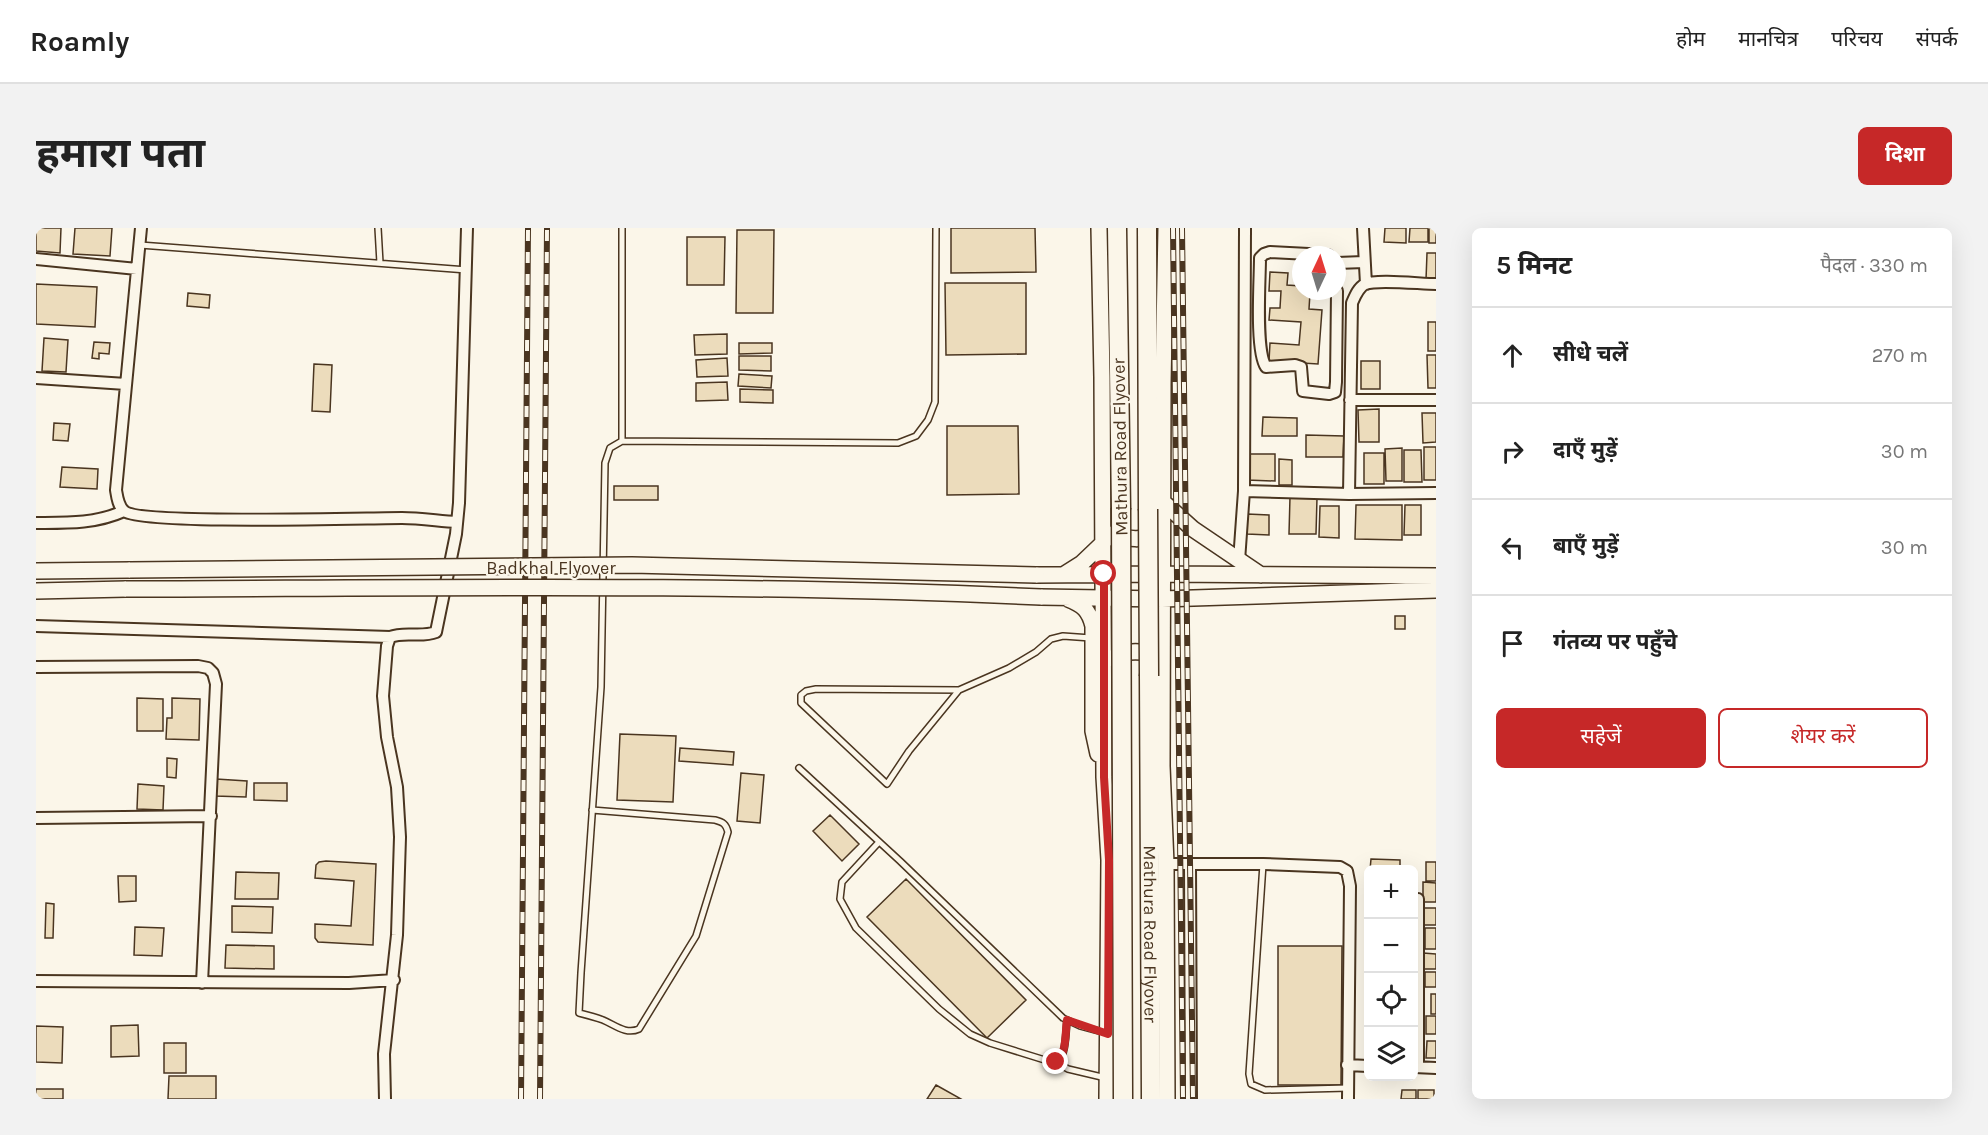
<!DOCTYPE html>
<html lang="hi">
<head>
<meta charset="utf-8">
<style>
	:root { --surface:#fff; --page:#f2f2f2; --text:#222; --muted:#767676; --line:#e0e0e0; --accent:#c62828 }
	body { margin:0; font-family:Karla,"Noto Sans Devanagari",sans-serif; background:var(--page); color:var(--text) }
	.controls { position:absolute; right:18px; bottom:18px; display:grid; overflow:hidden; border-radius:9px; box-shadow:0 6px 24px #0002 }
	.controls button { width:54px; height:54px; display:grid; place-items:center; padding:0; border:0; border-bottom:2px solid var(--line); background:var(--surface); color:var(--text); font:30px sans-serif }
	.compass { position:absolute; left:1256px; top:18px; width:54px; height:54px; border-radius:50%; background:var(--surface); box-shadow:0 6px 24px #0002; rotate:4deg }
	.stop { position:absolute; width:18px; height:18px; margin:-14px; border:4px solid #c62828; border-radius:50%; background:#fff }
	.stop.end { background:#c62828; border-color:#fff; box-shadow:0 2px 6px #0008 }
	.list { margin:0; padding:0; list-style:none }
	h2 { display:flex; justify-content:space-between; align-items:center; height:78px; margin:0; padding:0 24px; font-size:26px }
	h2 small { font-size:20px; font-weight:400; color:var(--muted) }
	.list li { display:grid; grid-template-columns:39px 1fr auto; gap:18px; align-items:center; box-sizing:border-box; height:96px; padding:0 24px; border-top:2px solid var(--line) }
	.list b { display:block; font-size:22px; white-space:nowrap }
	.list em { font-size:20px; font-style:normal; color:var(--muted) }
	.actions { display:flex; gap:12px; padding:18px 24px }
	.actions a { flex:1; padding:14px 0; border:2px solid var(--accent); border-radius:9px; text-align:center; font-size:21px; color:var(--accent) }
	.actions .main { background:var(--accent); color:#fff }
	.icon { flex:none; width:33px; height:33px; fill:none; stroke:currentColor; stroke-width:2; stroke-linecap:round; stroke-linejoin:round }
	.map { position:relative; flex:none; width:1400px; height:871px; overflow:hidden; border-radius:9px }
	header { display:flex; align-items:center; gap:36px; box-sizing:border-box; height:84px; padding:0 30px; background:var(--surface); border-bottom:2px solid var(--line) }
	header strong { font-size:28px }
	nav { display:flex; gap:33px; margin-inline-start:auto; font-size:21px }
	.intro { display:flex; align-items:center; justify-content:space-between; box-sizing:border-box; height:144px; padding:0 36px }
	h1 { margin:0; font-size:42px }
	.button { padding:15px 27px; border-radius:9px; background:var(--accent); color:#fff; font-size:21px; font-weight:700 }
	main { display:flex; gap:36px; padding:0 36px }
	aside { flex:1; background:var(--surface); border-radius:9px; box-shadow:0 6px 24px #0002 }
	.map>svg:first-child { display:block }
</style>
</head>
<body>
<header>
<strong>Roamly</strong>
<nav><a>होम</a><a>मानचित्र</a><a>परिचय</a><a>संपर्क</a></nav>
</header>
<div class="intro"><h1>हमारा पता</h1><a class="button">दिशा</a></div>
<main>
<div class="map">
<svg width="1400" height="871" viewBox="0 0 1400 871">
	<rect width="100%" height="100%" fill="#fbf6e9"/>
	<path fill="#ecdcbc" stroke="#4a3520" stroke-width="1.5" d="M0 0H25L24 25 0 23Z
		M39 0H76L74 28 37 26Z
		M915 0H999L1000 44 915 45Z
		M1349 0H1370V15L1348 14Z
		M1374 0H1392V14H1373Z
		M1393 0H1400V15H1393Z
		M701 2H738L737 85H700Z
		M651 9H689L688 57H651Z
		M1391 25H1400V52H1390Z
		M1234 44 1252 45 1251 57 1265 58V63H1288L1287 65H1274L1273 81 1286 82 1282 136 1233 133 1234 115 1263 117 1265 94 1233 92 1234 80H1244L1245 63H1233Z
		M909 55H990V126L910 127Z
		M0 56 61 59 59 99 0 96Z
		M152 65 174 67 173 80 151 78Z
		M1392 94H1400V123H1392Z
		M691 106V126L659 127 658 107Z
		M8 110 32 112 30 144 6 143Z
		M58 114 74 115 73 126 63 125V131L56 130Z
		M703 115H736V125L703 126Z
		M1391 127H1400V160H1392Z
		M703 128H735V143L703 142Z
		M691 130 692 148 661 149 660 132Z
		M1325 133H1344V161H1325Z
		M278 136 296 137 294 184 276 183Z
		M703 146 736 148 735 160 702 158Z
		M691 154 692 172 660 173V155Z
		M704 161 737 162V175L704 174Z
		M1343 181V214H1323L1322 182Z
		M1386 185H1400V214L1387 215Z
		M1227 189 1261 190V208H1226Z
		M18 195 34 196 32 213 17 212Z
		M911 198H982L983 266 911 267Z
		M1270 207 1308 208 1307 229H1270Z
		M1388 219H1400V252H1388Z
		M1366 220V253H1350L1349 221Z
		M1368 222H1385L1386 254H1368Z
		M1328 225H1348V256H1328Z
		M1211 226H1239V253L1211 252Z
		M1243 231 1256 232V257H1243Z
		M26 239 62 241 61 261 24 259Z
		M578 258H622V272H578Z
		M1254 269 1281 270 1280 306H1253Z
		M1320 277H1366V312L1319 311Z
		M1369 277H1385V307H1368Z
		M1284 278H1303V310L1283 309Z
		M1211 286 1233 287V307L1211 306Z
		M1359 388H1369V401H1359Z
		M101 470 127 471V503H101Z
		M136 470 164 471 163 512 130 511 131 490H136Z
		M584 506 640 508 637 574 581 572Z
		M644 520 698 524 697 537 643 533Z
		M131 530 141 531 140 550 131 549Z
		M705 545 728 547 724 595 701 593Z
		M180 551 211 553 210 569 179 568Z
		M218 555H251V573L218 572Z
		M102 556 128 558 127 582 101 581Z
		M794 587 823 616 806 633 777 603Z
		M1335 631 1364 632V642H1334Z
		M290 633 340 636 337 717 282 714 279 710V696L315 698 318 653 279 650 280 637 283 634Z
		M1390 634H1400V653H1390Z
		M200 644 243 645 242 671H199Z
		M82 648H100V673L83 674Z
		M870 651 990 772 951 810 831 689Z
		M1387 654 1400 655V674H1387Z
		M10 675 18 676 17 710H9Z
		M196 678 237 679 236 705 196 704Z
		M1388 680H1400V697H1387Z
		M99 699 128 700 126 728 98 727Z
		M1389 700H1400V721H1389Z
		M190 717 238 718V741L189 740Z
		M1242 718H1306L1305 857H1242Z
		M1387 725 1400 726V741H1387Z
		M1389 744H1400V759H1389Z
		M1395 766H1400V786H1395Z
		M1390 788H1400V806H1390Z
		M102 797 103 828 75 829V798Z
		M0 798 27 799 26 835 0 834Z
		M1391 813H1400V830H1390Z
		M128 815H150V845H128Z
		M133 848H180V871H132Z
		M900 857 925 871H891Z
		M0 861H27V871H0Z
		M1366 862H1380V871H1365Z
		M1382 862H1398V871H1382Z"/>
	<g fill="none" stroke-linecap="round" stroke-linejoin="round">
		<defs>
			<path id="lane" d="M342 0 344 35
				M104 17 431 42
				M586 213V0
				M923 462 780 461 770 463 765 467V475L851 556 873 523 923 462 973 440 1000 424 1015 411 1027 408 1055 410
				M763 540 864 633 1027 790 1044 798 1070 805
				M556 582 679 592C687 594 690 596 692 604L660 708 603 801C590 807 579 797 567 792 559 789 551 787 543 785L545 745 565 459 569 235 574 220 586 213 862 215 880 208 892 192 899 174 900 0
				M843 614 806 654 804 671 820 700 903 781 934 806 954 815 1012 833C1014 833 1020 834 1022 833 1030 829 1030 801 1031 792
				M1227 636 1213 846 1215 856 1229 862 1312 860
				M1020 834 1032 841 1070 850"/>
			<path id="street" d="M105 0 80 262C81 268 82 278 88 283 104 297 329 290 366 290 384 290 403 293 421 294
				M1327 0 1330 56
				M1292 27 1234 24 1228 26 1224 30C1224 52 1219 123 1230 139L1259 137 1265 139 1267 163 1293 166 1299 164 1300 154 1301 63
				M0 31 101 41
				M1301 35 1328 34
				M0 150 90 156
				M1314 172H1400
				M1208 263 1313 266 1400 265
				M1313 266 1316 75C1319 68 1322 60 1329 56 1341 51 1385 56 1400 56
				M0 295C31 295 59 296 88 283
				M1203 333 1208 263 1209 0
				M0 398 354 409
				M0 439 162 438 172 440 177 445 180 456 166 755
				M0 590 175 588
				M1130 636H1227L1304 639 1311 643 1314 658 1312 871
				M1154 636 1155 871
				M1382 671V839
				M0 753 313 755 358 752
				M1311 837 1332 838
				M1378 839 1400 840
				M349 871 348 826 361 707 364 609 361 559 351 509 347 468 351 418 354 409C369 403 385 410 400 404L420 306 423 275 431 0"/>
			<path id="secondary" d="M1063 0 1066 149 1068 549 1073 632 1071 871
				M1130 0 1127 156 1126 538 1130 636 1131 871
				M1126 273 1157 301 1225 347
				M1076 306C1092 311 1107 314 1122 304
				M0 343 94 342
				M1000 347 1127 346 1400 348
				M1027 347 1046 335 1068 314
				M0 363 90 361
				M1005 369 1126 371 1400 362
				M1032 371C1047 377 1053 382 1057 398V503L1062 526
				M1077 430C1088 422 1111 421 1122 431"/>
			<g id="highway">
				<path d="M1081 0 1085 280"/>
				<path d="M1111 0 1112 281"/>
				<path id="s1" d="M1113 448 1115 871"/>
			</g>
		</defs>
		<use href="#lane" stroke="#4a3520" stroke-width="8"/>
		<use href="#street" stroke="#4a3520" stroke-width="14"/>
		<use href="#secondary" stroke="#4a3520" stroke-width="18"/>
		<use href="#highway" stroke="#4a3520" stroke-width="21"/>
		<use href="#lane" stroke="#fbf6e9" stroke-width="5"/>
		<use href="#street" stroke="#fbf6e9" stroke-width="10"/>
		<use href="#secondary" stroke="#fbf6e9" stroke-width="15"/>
		<use href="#highway" stroke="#fbf6e9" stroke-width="18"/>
		<defs>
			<path id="rail" d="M1137 0 1147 871
				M1146 0 1157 871
				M485 871 492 0
				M504 871 511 0"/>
		</defs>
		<use href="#rail" stroke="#4a3520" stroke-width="6"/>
		<use href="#rail" stroke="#fbf6e9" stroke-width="4" stroke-dasharray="11" stroke-linecap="butt"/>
		<defs>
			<path id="secondary-bridge" d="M94 342 596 337 1000 347
				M90 361C395 360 700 355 1005 369"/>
			<path id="highway-bridge" d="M1085 280 1087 871
				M1112 281 1113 448"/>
		</defs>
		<use href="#secondary-bridge" stroke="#4a3520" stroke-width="18" stroke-linecap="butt"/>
		<use href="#highway-bridge" stroke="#4a3520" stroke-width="21" stroke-linecap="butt"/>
		<use href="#secondary-bridge" stroke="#fbf6e9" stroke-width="15"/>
		<use href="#highway-bridge" stroke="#fbf6e9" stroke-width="18"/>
	</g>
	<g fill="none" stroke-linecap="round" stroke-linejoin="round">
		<path stroke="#c62828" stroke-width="8" d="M1020 834C1031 826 1029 805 1031 792L1072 806 1073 632 1068 549V346"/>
	</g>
	<g text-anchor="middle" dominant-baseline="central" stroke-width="4.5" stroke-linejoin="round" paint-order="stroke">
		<g font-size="18" fill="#4a3520" stroke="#fbf6e9">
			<text transform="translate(1084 219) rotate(-91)">Mathura Road Flyover</text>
			<text x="515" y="340">Badkhal Flyover</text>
			<text stroke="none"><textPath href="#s1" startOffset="258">Mathura Road Flyover</textPath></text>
		</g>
	</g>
</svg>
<div class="controls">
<button>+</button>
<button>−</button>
<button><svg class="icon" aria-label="locate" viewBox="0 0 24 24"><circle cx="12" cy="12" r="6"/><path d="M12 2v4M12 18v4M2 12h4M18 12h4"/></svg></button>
<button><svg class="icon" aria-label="layers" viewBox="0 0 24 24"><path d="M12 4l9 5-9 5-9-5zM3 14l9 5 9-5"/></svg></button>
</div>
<svg class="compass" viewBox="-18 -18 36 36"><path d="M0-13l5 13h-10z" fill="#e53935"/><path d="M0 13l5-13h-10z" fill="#767676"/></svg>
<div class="stop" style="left:1068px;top:346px"></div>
<div class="stop end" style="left:1020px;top:834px"></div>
</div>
<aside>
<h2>5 मिनट<small>पैदल · 330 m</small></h2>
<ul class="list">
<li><svg class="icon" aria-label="ahead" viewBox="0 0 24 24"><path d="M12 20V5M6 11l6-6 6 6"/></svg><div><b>सीधे चलें</b></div><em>270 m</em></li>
<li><svg class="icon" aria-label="right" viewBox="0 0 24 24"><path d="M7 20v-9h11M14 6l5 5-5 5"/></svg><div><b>दाएँ मुड़ें</b></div><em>30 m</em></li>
<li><svg class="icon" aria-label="left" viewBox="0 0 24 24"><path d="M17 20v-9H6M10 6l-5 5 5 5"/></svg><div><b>बाएँ मुड़ें</b></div><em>30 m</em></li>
<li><svg class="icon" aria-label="arrive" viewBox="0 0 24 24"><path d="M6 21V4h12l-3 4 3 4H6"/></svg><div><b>गंतव्य पर पहुँचे</b></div></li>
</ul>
<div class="actions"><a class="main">सहेजें</a><a>शेयर करें</a></div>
</aside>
</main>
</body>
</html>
